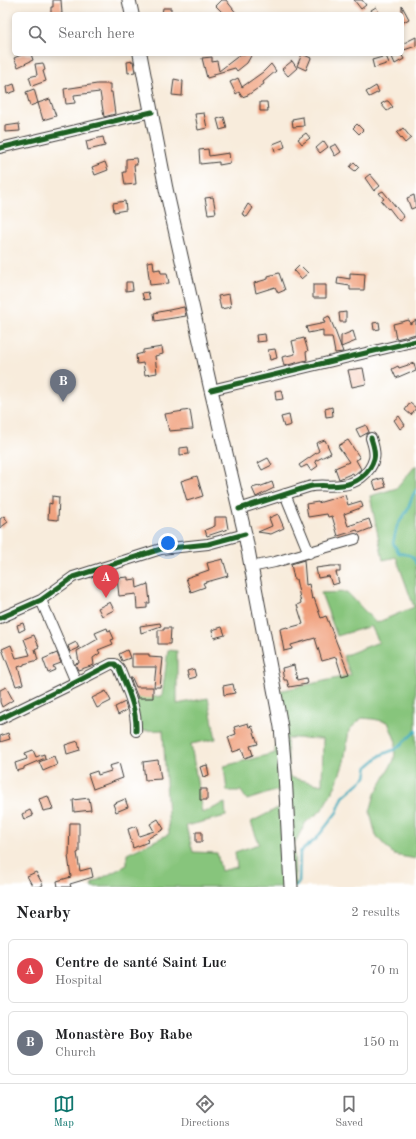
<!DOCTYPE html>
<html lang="en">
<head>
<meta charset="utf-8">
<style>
	:root { --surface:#fff; --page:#f6f6f6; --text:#202124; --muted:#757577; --line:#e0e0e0; --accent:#0f766e }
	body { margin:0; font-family:"Old Standard TT",serif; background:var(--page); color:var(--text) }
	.you { position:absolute; left:168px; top:543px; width:14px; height:14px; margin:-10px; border:3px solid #fff; border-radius:50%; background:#1a73e8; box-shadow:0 0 0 6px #1a73e833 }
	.badge { display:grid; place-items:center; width:26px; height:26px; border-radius:50%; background:var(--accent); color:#fff; font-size:13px; font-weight:700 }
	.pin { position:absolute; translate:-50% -33px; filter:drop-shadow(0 1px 2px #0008) }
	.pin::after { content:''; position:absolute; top:21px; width:14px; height:12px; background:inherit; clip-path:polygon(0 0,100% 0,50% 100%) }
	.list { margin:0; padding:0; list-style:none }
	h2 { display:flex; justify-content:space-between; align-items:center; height:52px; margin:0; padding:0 16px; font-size:17px }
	h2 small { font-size:13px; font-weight:400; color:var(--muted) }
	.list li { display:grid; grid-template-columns:26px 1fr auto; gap:12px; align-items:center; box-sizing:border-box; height:64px; margin:0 8px 8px; padding:0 8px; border:1px solid var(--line); border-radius:6px }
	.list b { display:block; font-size:15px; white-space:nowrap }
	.list p { margin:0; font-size:13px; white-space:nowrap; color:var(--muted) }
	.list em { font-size:13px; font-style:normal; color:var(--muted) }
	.icon { flex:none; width:22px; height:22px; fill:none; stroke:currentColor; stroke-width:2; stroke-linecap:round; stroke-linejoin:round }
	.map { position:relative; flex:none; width:416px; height:887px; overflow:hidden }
	.search { position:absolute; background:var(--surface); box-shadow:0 2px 6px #0003; left:12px; right:12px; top:12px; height:44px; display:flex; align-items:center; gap:10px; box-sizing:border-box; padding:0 14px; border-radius:6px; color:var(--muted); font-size:15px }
	.sheet { height:196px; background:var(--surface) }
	nav { display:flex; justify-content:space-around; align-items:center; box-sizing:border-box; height:56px; border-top:1px solid var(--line); background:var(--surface); font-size:11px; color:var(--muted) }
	nav a { display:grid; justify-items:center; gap:2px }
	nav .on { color:var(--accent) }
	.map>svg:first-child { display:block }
</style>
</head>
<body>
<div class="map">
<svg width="416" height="887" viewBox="0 0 416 887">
	<rect width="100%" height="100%" fill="#fff"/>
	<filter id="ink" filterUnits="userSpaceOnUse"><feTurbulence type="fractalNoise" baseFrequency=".025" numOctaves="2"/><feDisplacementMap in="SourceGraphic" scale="8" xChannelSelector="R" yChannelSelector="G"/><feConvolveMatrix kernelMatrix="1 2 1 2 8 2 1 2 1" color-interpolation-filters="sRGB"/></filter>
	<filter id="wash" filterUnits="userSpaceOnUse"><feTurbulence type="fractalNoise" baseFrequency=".012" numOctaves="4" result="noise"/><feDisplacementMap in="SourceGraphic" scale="16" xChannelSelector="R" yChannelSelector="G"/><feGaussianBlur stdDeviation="0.9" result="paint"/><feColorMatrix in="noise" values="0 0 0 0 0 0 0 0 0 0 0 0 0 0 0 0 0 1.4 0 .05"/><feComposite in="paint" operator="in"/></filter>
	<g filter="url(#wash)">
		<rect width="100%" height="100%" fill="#f8ecdc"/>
		<path fill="#87c57c" stroke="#52704c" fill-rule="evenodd" d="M416 465V859L394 855 376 836 370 812 375 794 394 760 396 742 388 722 373 719 362 718 349 730 344 762 336 785 321 811 306 822 294 844 295 887H92V883L127 865V854L169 834 163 730 139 731 133 698 162 696 168 650 177 651V704L208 698 216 739 191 744 202 813 225 803 226 816 186 826 193 852 217 853 221 871 237 867 235 852 259 844 251 822 280 807 278 790 247 800 241 791H227L224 766 275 753 279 691 351 675 343 656 379 642 371 626 337 636 321 593 347 592 376 623 414 607 396 557 383 560 370 496 397 488ZM294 738 323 739 322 785 289 777 287 739Z"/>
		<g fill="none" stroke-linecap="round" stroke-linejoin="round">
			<path stroke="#3eabbc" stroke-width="2.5" d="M416 490 413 495 407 511 397 526 393 543 399 553C409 556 412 552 416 564
				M296 886 299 882 300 852 316 839 337 812 343 797 366 777 368 766 381 755 396 749 416 731"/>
		</g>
		<g id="blocks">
			<path fill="#f09f7a" d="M53 0H61L62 14H51V7H53Z
				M222 0H226L237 14H224L216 6Z
				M354 0H362L366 5 361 9Z
				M402 6 409 19 402 23Z
				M376 7 380 14H373L371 10Z
				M163 8H171V14H162Z
				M416 37V46L404 50 402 44Z
				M23 54H31L33 60 18 67 14 58Z
				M241 54H252L247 63 237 71 235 68 214 74V76L207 78 202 58 212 57V62L217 61 219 71Z
				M302 54 311 58 306 70 297 66Z
				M399 54H401L404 59 395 64 392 57Z
				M386 56 389 63 374 68 372 60Z
				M133 61 135 72 128 73 127 62Z
				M292 61 297 68 288 76 282 69Z
				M43 63 45 70 43 71 46 81 32 86 29 77 37 75 35 64Z
				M271 64 276 71 263 82 264 84 248 95 242 97 239 92 236 94 230 82 238 78 242 87 263 72Z
				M174 79 183 81 182 96 172 95Z
				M14 84 16 91 7 94 6 87Z
				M97 84H110V92H112L115 114 104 117 100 92 74 95 75 103 66 104 64 89Z
				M376 86 379 92 369 97 366 92Z
				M34 89 38 103 30 106 26 92Z
				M50 99 56 116 43 120 38 103Z
				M386 101H388L393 107 387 111 381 104Z
				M260 102H267L268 111H260Z
				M204 113 207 128 198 130 195 114Z
				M224 117 227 128 220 130 217 119Z
				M303 117 304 126 293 127 292 119Z
				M19 124 20 131 5 132V126Z
				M357 124 363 130 359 134 353 128Z
				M403 128 411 138 405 143 397 133Z
				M306 133 310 138 302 144 298 139Z
				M103 137 105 146 88 150 86 141Z
				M283 140 285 147 275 151 273 144Z
				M324 141 328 147 320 153 316 148Z
				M336 144 341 152 335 156 330 147Z
				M208 149 209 156 229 153 230 163 219 165V162L200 164 199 150Z
				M136 158 137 165H134L136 184 125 185 123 172H126V159Z
				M105 162 108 170 95 175 92 167Z
				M354 162 359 167 355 171 350 167Z
				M370 174 380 186 374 191 365 178Z
				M383 191 404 217 399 221 389 208 388 209 381 201 384 199 379 193Z
				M414 195 416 207 411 209 407 198Z
				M213 197 216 213 208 214 205 198Z
				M125 201 126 210 114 212 113 203Z
				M248 204 253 208 247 217 242 214Z
				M153 261 154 270 160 269 161 273H167L169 283 150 285 147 262Z
				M300 265 308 273 301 279 294 271Z
				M279 273 285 290 278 293 275 287 256 293 254 283 268 279V276Z
				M350 273 365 274 364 290H350V286L337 284 338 277 350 279Z
				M126 282H132L133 290 126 291Z
				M313 285H326V298H313Z
				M148 292 150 299 144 300 142 293Z
				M229 294 231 307 221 309 218 296Z
				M184 307 186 316 155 321 154 313Z
				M346 312V322H340L339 313Z
				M329 316 334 328 343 352 335 353 332 337H323V330L308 333 306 327 325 323 323 319Z
				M409 320 410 324 416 320V334L396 339 393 324Z
				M379 322 380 329 374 330 373 323Z
				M353 331 356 341 341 347V336Z
				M265 334 266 341 257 342 256 335Z
				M304 338 308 351 306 352 307 360 284 366 282 357 295 354 292 341Z
				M162 347 163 354 155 356 157 373 145 375 143 363 137 364 136 355 143 353V350Z
				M275 349 277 358 270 360 268 350Z
				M414 363 416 371 411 373 410 372 396 378 392 369 398 366 399 368Z
				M363 368 366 384 352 387 348 370Z
				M281 390 283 399 276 400 275 391Z
				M410 403 416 408 411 415 405 410Z
				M332 407 333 416 326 417 325 409Z
				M190 410 193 429 169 431 165 414Z
				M289 415 291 425 284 427 281 417Z
				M399 416 405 425 400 429 394 420Z
				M366 425 369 432 360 437 356 429Z
				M325 440 331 453 315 461 318 466 311 471 307 465 301 468 299 465 319 451 316 443Z
				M348 440 360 458 356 460 361 469 354 475 353 473 339 479 335 468 349 462 338 446Z
				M188 447 189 454 180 455V448Z
				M268 458 272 465 262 470 258 463Z
				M197 476 203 496 187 501 181 481Z
				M383 478 386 487 376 490 373 481Z
				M272 482 274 488 256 497 252 488 259 486V487Z
				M345 495 348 505 361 501 363 507 344 514 348 526 369 519 372 528 359 533 357 530 338 536 332 516 328 517 327 514 308 517 306 504 318 502V503Z
				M52 496 59 497 58 520 48 519 49 503 52 504Z
				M278 514 284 528 271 534 258 532 272 526 269 518Z
				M4 516 8 522 0 528V519Z
				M215 517H226L228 529 207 536 205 530 215 526Z
				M223 559 228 576 203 583 205 587 191 592 186 578 209 570 207 563Z
				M304 560 306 585 309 584 312 599 314 598 321 618 326 616 349 674 342 676 336 657 322 661 315 638 291 645 292 649 284 651 280 629 287 627 288 628 303 624 297 605 301 603 296 579H294L291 564Z
				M331 566H340V572H336L339 583 332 585 329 576 318 578 316 568Z
				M128 577V580L136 579 137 588 148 584 150 603H147V608L137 609 136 594 119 596 117 578Z
				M110 602 114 610 102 616 98 608Z
				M23 623 25 629 19 632 17 625Z
				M160 623 161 626 141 633 140 626Z
				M222 627 225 635 214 638 212 630Z
				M107 628 108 631 110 630 114 639 111 640 113 644 98 650 100 653 93 658 94 665 78 670 75 664 79 663 77 651 98 639 95 633Z
				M164 628H171L170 644H158V630H164Z
				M34 635 39 647 35 649 38 660 24 664V665L18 667 23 684 16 686 2 649 11 645 16 658 30 655 24 639Z
				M76 642 79 648 70 652 68 646Z
				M127 650 130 658 122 661 119 654Z
				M57 653 61 663 53 666 55 670 48 673 43 659Z
				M132 654H149V657L163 658 160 687H154L156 667H132Z
				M294 665 297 680 306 678 307 684 289 687 287 680H284L282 668Z
				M194 669 196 677 189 679 187 671Z
				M130 678H132L136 687H153V698H138Z
				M233 684 235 693 224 695 223 686Z
				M6 687 13 700 2 707 0 702V690Z
				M106 691 111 701 97 708 92 698Z
				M125 702 127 710 118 715 115 707Z
				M248 723 249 727 252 726 258 744 250 746 253 755 245 758 242 749 233 752 228 737 236 734 234 727Z
				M8 733 10 739 0 742V736Z
				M78 741 80 750 67 754 65 745Z
				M33 750 36 757 44 754 45 758 24 767V769L17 771 15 763 27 759 25 753Z
				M54 756 57 765 43 771 39 762Z
				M158 760 161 779 145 780 143 762Z
				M119 763 123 778 93 789 88 774 97 771 98 775 111 771 109 766Z
				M207 765 209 775 203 777 200 767Z
				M200 789H207V800H200Z
				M48 796 53 809 43 811 39 799Z
				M89 798 91 810 74 812 73 800Z
				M125 799 128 807 116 812 113 804Z
				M30 810 33 816 24 820 22 814Z
				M158 819 164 829 147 839 148 842 133 848 128 829 136 826 139 836 154 831 150 824Z
				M70 823H79V852L77 853 80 871 91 868 93 877 70 884 71 887H58L57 881 71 877 68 856H69Z
				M196 832H202V842H196Z
				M36 872 43 885 39 887H33L27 876Z"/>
		</g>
	</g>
	<g filter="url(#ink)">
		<use href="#blocks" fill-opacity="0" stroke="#3d3b39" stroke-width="1"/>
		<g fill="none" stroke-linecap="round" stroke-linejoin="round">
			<defs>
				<path id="minor" d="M0 148 152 112
					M211 390 416 341
					M285 494 309 553
					M239 509 308 487C319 484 330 487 342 485 355 484 370 474 374 459 376 452 373 445 371 438
					M251 567 275 562 355 539
					M41 600 76 682
					M0 618 41 600 73 577 161 549 208 544 245 534
					M0 719 76 682 111 664H115L119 668C127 689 137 708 136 731"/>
				<path id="major" d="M129 0 132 14
					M140 54 166 189 211 390 245 534 278 710 281 727 285 773 291 887"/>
			</defs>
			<use href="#minor" stroke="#3d3b39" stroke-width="12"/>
			<use href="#major" stroke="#3d3b39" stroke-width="15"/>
			<use href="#minor" stroke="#fff" stroke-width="10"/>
			<use href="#major" stroke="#fff" stroke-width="13"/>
			<defs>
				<path id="cycleway" d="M0 148 152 112
					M211 390 416 341
					M239 509 308 487C319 484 330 487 342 485 355 484 370 474 374 459 376 452 373 445 371 438
					M0 618 41 600 73 577 161 549 208 544 245 534
					M0 719 76 682 111 664H115L119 668C127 689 137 708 136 731"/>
			</defs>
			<use href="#cycleway" stroke="#fff" stroke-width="8"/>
			<use href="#cycleway" stroke="#1b5e20" stroke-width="5"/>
		</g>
	</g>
</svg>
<div class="you"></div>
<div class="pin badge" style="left:106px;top:598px;background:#e0444e">A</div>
<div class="pin badge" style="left:63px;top:402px;background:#6b7280">B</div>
<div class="search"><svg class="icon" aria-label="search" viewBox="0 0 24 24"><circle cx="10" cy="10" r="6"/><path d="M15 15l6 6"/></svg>Search here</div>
</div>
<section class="sheet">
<h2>Nearby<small>2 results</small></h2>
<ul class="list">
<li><span class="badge" style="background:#e0444e">A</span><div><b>Centre de santé Saint Luc</b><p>Hospital</p></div><em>70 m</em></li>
<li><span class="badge" style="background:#6b7280">B</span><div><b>Monastère Boy Rabe</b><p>Church</p></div><em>150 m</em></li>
</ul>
</section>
<nav>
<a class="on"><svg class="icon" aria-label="map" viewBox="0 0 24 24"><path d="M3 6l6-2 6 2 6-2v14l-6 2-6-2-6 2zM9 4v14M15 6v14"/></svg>Map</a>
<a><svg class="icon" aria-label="directions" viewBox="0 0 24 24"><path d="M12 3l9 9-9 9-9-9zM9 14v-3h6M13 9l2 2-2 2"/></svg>Directions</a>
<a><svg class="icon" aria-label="saved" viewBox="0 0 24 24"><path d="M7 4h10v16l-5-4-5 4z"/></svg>Saved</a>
</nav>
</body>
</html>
